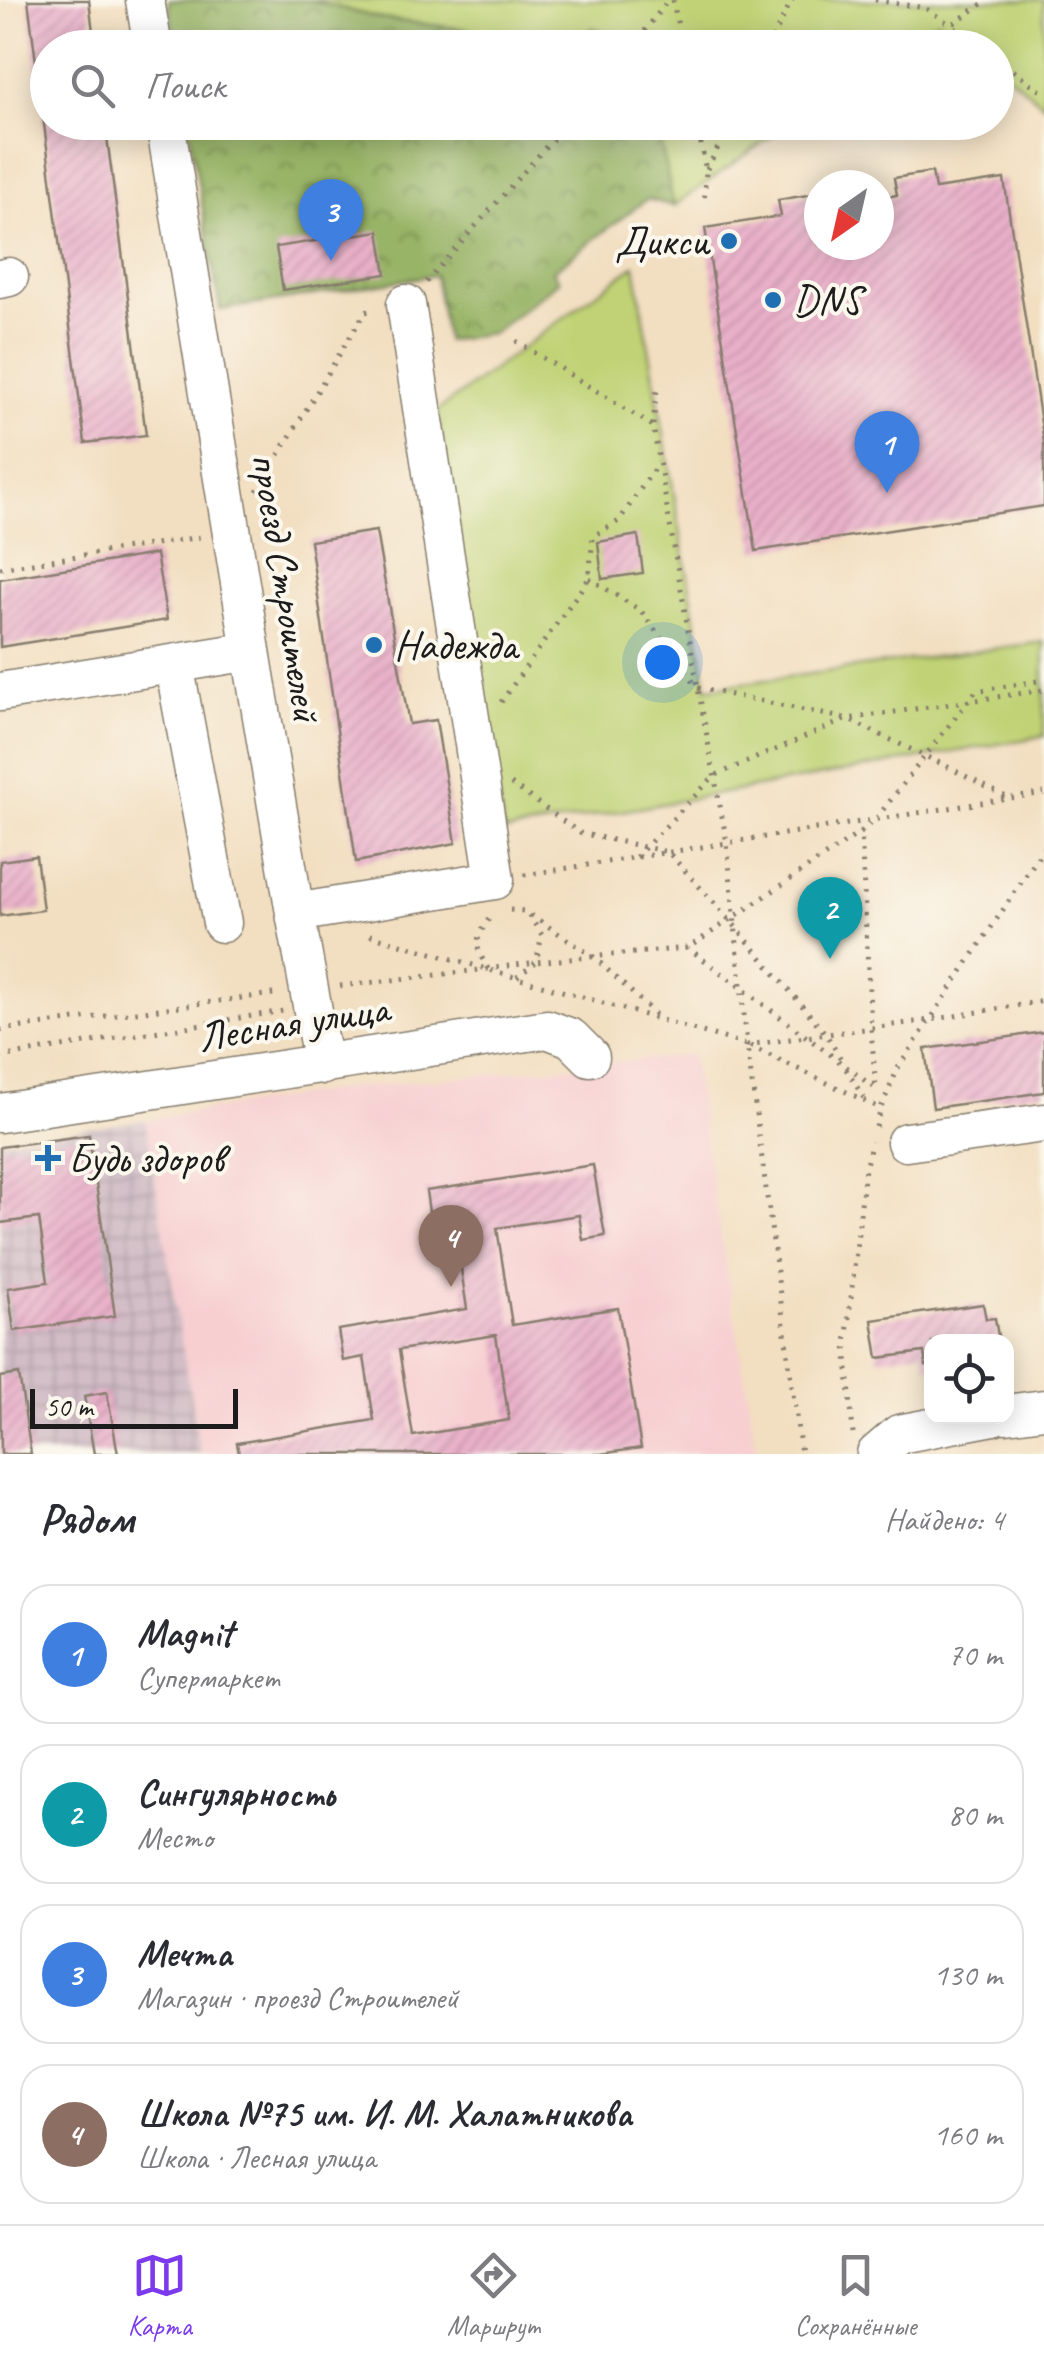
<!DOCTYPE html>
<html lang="ru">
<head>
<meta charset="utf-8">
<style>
	:root { --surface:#fff; --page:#f2f2f3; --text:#2b2b33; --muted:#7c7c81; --line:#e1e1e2; --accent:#7c3aed }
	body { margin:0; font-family:Caveat,sans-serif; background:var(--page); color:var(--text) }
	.controls { position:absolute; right:30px; bottom:30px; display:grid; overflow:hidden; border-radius:20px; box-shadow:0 5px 25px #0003 }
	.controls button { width:90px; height:90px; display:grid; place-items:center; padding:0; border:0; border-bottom:2px solid var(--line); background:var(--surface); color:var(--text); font:50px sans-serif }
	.compass { position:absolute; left:804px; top:170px; width:90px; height:90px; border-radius:50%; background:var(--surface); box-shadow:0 5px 25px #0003; rotate:214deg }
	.scale { position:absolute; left:30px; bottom:25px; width:208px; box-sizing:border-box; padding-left:10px; border:5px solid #1c1c1c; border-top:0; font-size:28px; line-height:35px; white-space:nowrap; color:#1c1c1c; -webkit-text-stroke:8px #fbf7ec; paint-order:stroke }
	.you { position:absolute; left:662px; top:662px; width:35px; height:35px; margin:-25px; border:8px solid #fff; border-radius:50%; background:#1a73e8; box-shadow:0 0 0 15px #1a73e833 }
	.badge { display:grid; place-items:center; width:65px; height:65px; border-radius:50%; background:var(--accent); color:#fff; font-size:32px; font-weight:700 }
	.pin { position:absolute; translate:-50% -82px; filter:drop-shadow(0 2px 5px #0008) }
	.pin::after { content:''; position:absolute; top:52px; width:35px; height:30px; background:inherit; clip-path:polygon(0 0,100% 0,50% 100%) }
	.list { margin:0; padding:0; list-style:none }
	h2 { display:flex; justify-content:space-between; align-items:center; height:130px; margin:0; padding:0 40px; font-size:42px }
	h2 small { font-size:32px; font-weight:400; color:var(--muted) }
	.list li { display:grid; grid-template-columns:65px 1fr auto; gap:30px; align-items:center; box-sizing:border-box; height:140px; margin:0 20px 20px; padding:0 20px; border:2px solid var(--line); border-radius:30px }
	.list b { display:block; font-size:38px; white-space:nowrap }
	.list p { margin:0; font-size:32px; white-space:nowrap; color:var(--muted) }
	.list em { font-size:32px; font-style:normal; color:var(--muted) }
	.icon { flex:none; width:55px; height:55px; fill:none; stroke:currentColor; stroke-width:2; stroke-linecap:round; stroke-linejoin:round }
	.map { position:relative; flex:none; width:1044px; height:1454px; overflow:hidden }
	.search { position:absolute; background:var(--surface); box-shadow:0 5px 25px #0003; left:30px; right:30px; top:30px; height:110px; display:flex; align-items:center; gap:25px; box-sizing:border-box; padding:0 35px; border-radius:55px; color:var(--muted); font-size:38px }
	.sheet { height:770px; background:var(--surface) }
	nav { display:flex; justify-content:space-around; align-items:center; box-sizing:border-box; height:140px; border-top:2px solid var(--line); background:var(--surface); font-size:28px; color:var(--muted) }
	nav a { display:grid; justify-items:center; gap:5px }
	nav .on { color:var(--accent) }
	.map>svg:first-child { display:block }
</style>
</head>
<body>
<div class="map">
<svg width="1044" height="1454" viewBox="0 0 1044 1454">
	<defs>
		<pattern id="industrial-grid" width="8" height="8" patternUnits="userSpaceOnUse" patternTransform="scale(2.5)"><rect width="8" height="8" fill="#d2bdc6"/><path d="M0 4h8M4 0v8" fill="none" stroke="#b4a2aa"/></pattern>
		<pattern id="forest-crowns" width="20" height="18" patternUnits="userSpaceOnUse" patternTransform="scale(2.5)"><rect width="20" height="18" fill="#98b466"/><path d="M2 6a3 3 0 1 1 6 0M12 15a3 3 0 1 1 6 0" fill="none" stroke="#7b9253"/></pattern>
		<pattern id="building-hatch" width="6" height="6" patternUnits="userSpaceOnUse" patternTransform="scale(2.5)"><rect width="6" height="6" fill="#e9b0c9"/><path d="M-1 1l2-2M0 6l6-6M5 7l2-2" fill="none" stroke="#c797ac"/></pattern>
	</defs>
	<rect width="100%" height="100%" fill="#fbf7ec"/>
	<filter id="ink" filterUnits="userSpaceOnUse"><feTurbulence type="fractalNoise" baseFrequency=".01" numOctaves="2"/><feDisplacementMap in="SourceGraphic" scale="20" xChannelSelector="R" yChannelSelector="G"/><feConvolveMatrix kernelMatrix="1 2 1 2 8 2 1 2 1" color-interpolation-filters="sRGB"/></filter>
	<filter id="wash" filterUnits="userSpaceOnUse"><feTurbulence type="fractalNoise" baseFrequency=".0048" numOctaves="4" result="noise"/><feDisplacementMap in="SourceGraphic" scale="40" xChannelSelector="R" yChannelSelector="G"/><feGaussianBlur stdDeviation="2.25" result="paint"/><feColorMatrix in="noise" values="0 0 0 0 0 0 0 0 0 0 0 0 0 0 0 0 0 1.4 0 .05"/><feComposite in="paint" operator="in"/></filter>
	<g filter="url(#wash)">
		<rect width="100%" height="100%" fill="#f2dec0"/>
		<path fill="#f7cfd1" d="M691 1055 757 1454H200L145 1120 349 1088Z"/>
		<path fill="url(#industrial-grid)" d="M145 1120 200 1454H0V1141Z"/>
		<path fill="#c0d275" stroke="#6e7748" stroke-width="2.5" d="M310 0H1044V105L997 66 996 48 974 47 937 20 897 47H643L593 28 556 47 516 48 471 30 382 19Z
			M671 123H790L674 206 661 146Z
			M635 265 707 688 1044 642V736L504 832 437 411Z"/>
		<path fill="url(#forest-crowns)" stroke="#5a6841" stroke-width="2.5" d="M168 0H310L382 19 471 30 516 47H176Z
			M593 28 642 46 643 47H556Z
			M188 123H671L661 146 674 206 647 199 553 270 559 281 493 333 446 341 435 275 220 310Z"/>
		<g id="blocks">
			<path fill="url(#building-hatch)" fill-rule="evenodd" d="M28 0H89L95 48H48V122H105L146 435 85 443Z
				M932 172 935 189 1004 179 1044 443V506L756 551 705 228 781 216 778 200 819 193V245H879V198L897 195 894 178Z
				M379 231 386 274 283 290 276 247Z
				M376 531 409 724 436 720 456 843 356 862 310 541Z
				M638 535 643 573 602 579 598 542Z
				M156 554 167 620 0 647V579Z
				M36 856 43 910 0 916V861Z
				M1044 1032V1092L933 1108 925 1049Z
				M89 1135 115 1316 14 1331 8 1288 48 1282 39 1218 0 1223V1147Z
				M593 1165 605 1236 583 1240 579 1215 497 1228 512 1325 618 1308 641 1448 600 1454H239L237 1443 374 1420 364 1357 343 1361 338 1330 467 1309 455 1229 432 1233 426 1191ZM496 1335 509 1420 413 1436 399 1350Z
				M983 1304 986 1319 995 1318 999 1342H932V1366H926L924 1352 878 1358 872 1320Z
				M19 1374 31 1454H1L0 1377Z
				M107 1392 118 1454H94L84 1396Z"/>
		</g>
	</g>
	<g filter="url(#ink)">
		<use href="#blocks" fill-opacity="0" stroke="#877d6e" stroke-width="2.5"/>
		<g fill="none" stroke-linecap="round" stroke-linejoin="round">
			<defs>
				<path id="minor" d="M145 0 153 48
					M165 122 251 651 295 913 323 1065
					M0 279 9 277
					M174 664 222 923
					M0 692 251 651
					M295 913 495 880 406 304
					M0 1113 547 1029 571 1038 590 1057
					M906 1142 1044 1123
					M1006 1414 1044 1409
					M876 1454 899 1434 993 1416"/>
			</defs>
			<use href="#minor" stroke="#877d6e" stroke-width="41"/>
			<path stroke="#877d6e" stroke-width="5" stroke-dasharray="2.5 8" stroke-linecap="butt" d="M673 0 682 48
				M875 0 925 8 951 25
				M632 48 668 0
				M768 48 792 0
				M982 48 951 25 988 0
				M996 58 1044 93
				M697 122 706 171 704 204
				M707 169 731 122
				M426 282 568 122
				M516 341 653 426 698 688 727 843 747 1045 930 1020 1044 1001
				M653 425 657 389
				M257 491 365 312 375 310
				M0 568 200 537
				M589 578 641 611 698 688 847 719 944 765 1006 797
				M501 702 589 578 593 536 619 521 658 463
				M511 784 580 833 668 852 735 926 826 1034 841 1059
				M861 832 875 820 976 691 1044 680
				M636 857 714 776 847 719 1044 690
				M524 875 1044 793
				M510 910 526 911 542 935 536 962 516 978
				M531 915 594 957 658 1017
				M370 935 747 1045 801 1454
				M488 969C472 942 476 939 492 914
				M340 986 488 969 536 962 688 948 861 832 871 1028 876 1089 688 948
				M0 1030 280 993
				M750 1046 880 1108
				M0 1057 283 1011
				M846 1069 865 1100
				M876 1127 881 1108 898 1068 1044 848
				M853 1434 846 1344 865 1168 872 1142"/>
			<use href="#minor" stroke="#fff" stroke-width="38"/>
		</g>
	</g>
	<g fill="#1f6fb2" stroke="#fbf7ec" stroke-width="4">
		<circle cx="729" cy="241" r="10"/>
		<circle cx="773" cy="300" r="10"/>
		<circle cx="374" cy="645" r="10"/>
		<path d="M43 1143h10v10h10v10h-10v10h-10v-10h-10v-10h10z"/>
	</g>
	<g text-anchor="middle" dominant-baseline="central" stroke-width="8" stroke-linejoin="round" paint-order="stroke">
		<g font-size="42" fill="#1c1c1c" stroke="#fbf7ec" text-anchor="start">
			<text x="709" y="241" text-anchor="end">Дикси</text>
			<text x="793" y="300">DNS</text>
			<text x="394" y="645">Надежда</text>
			<text x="68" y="1158">Будь здоров</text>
		</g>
		<g font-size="42" fill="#1c1c1c" stroke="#fbf7ec">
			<text transform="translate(286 587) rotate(81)">проезд Строителей</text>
			<text transform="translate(293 1023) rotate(-9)">Лесная улица</text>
		</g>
	</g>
</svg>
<div class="controls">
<button><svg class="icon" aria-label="locate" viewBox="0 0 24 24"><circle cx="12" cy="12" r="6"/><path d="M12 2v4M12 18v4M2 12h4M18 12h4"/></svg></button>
</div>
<svg class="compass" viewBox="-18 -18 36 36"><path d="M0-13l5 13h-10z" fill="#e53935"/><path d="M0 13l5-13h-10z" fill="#7c7c81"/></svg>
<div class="scale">50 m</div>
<div class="you"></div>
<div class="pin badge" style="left:887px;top:493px;background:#3f7fe0">1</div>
<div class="pin badge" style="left:830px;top:959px;background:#0f9aa8">2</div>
<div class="pin badge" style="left:331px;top:261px;background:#3f7fe0">3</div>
<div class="pin badge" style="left:451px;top:1287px;background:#8d6e63">4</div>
<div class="search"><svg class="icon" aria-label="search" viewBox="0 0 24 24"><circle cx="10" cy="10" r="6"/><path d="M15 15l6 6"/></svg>Поиск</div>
</div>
<section class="sheet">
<h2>Рядом<small>Найдено: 4</small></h2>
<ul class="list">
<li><span class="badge" style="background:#3f7fe0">1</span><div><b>Magnit</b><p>Супермаркет</p></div><em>70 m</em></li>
<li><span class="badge" style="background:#0f9aa8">2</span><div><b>Сингулярность</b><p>Место</p></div><em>80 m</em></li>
<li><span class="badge" style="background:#3f7fe0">3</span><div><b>Мечта</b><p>Магазин · проезд Строителей</p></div><em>130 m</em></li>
<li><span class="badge" style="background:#8d6e63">4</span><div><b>Школа №75 им. И. М. Халатникова</b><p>Школа · Лесная улица</p></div><em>160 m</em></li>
</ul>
</section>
<nav>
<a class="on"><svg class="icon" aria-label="map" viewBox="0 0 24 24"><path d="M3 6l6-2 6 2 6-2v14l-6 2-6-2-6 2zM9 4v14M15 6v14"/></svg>Карта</a>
<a><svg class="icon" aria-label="directions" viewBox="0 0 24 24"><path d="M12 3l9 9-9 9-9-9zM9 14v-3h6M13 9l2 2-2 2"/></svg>Маршрут</a>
<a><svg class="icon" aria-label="saved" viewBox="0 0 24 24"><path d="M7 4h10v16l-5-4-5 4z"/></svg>Сохранённые</a>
</nav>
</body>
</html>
